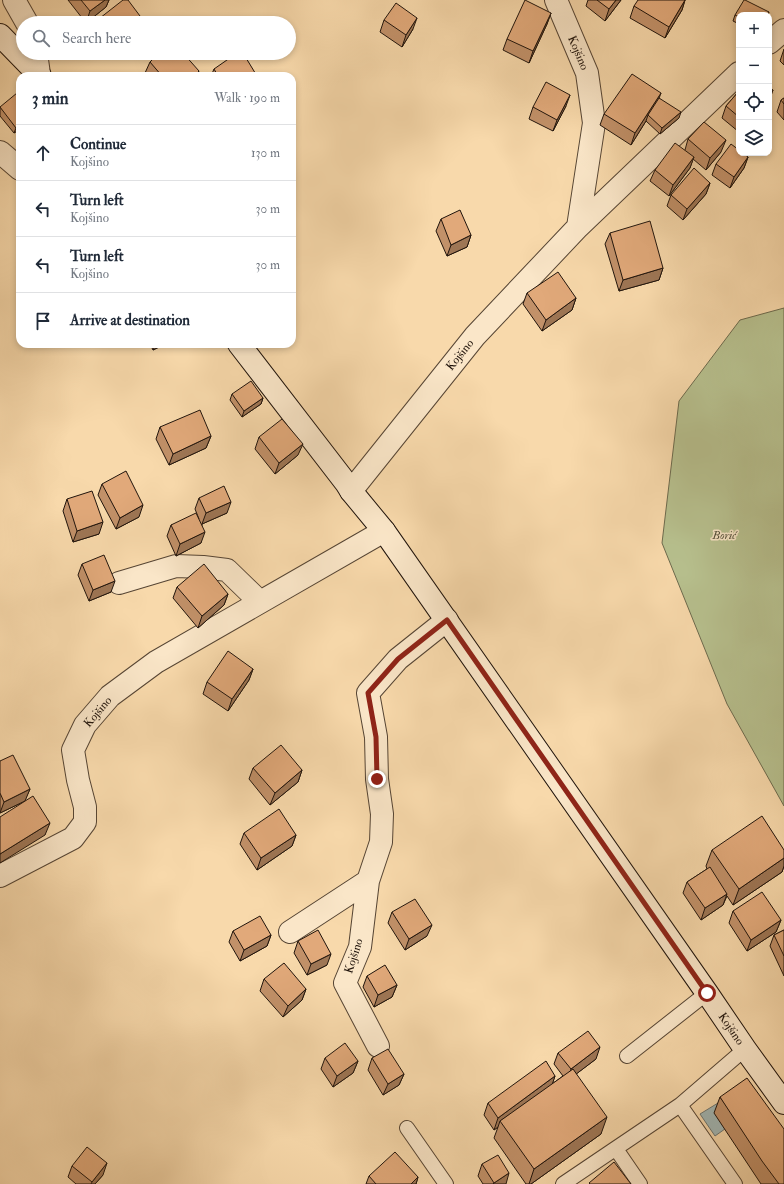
<!DOCTYPE html>
<html lang="en">
<head>
<meta charset="utf-8">
<style>
	:root { --surface:#fff; --page:#f2f2f3; --text:#1f2937; --muted:#747a83; --line:#e0e1e3 }
	body { margin:0; font-family:"IM FELL Double Pica",serif; background:var(--page); color:var(--text) }
	.controls { position:absolute; right:12px; top:12px; display:grid; overflow:hidden; border-radius:8px; box-shadow:0 2px 6px #0003 }
	.controls button { width:36px; height:36px; display:grid; place-items:center; padding:0; border:0; border-bottom:1px solid var(--line); background:var(--surface); color:var(--text); font:20px sans-serif }
	.stop { position:absolute; width:12px; height:12px; margin:-9px; border:3px solid #8f2418; border-radius:50%; background:#fff }
	.stop.end { background:#8f2418; border-color:#fff; box-shadow:0 1px 4px #0008 }
	.list { margin:0; padding:0; list-style:none }
	h2 { display:flex; justify-content:space-between; align-items:center; height:52px; margin:0; padding:0 16px; font-size:17px }
	h2 small { font-size:13px; font-weight:400; color:var(--muted) }
	.list li { display:grid; grid-template-columns:26px 1fr auto; gap:12px; align-items:center; box-sizing:border-box; height:56px; padding:0 16px; border-top:1px solid var(--line) }
	.list b { display:block; font-size:15px; white-space:nowrap }
	.list p { margin:0; font-size:13px; white-space:nowrap; color:var(--muted) }
	.list em { font-size:13px; font-style:normal; color:var(--muted) }
	.icon { flex:none; width:22px; height:22px; fill:none; stroke:currentColor; stroke-width:2; stroke-linecap:round; stroke-linejoin:round }
	.map { position:relative; flex:none; width:784px; height:1184px; overflow:hidden }
	.search { position:absolute; background:var(--surface); box-shadow:0 2px 6px #0003; left:16px; top:16px; width:280px; height:44px; display:flex; align-items:center; gap:10px; box-sizing:border-box; padding:0 14px; border-radius:22px; color:var(--muted); font-size:15px }
	.panel { position:absolute; background:var(--surface); box-shadow:0 2px 6px #0003; left:16px; top:72px; width:280px; height:276px; border-radius:12px }
	.map>svg:first-child { display:block }
</style>
</head>
<body>
<div class="map">
<svg width="784" height="1184" viewBox="0 0 784 1184">
	<rect width="100%" height="100%" fill="#f8d9ab"/>
	<filter id="stains"><feTurbulence type="fractalNoise" baseFrequency=".005" numOctaves="4"/><feColorMatrix values="0 0 0 0 .2 0 0 0 0 .09 0 0 0 0 .02 0 0 0 .5 -.17"/></filter>
	<radialGradient id="worn" r=".72"><stop offset=".6" stop-color="#630" stop-opacity="0"/><stop offset="1" stop-color="#630" stop-opacity=".3"/></radialGradient>
	<path fill="#b7c08e" stroke="#6c6a4d" d="M784 308V806L727 704 662 543 679 401 740 320Z"/>
	<path fill="#a2b7b5" stroke="#6e7671" d="M718 1103 732 1124 715 1136 700 1114Z"/>
	<g fill="none" stroke-linecap="round" stroke-linejoin="round">
		<defs>
			<path id="lane" d="M627 1056 707 993
				M680 1105 735 1184
				M407 1128 446 1184
				M616 1149 640 1184
				M563 1184 680 1105 745 1049"/>
			<path id="street" d="M14 0 27 23
				M556 0 587 73 594 123 578 227
				M769 43 784 30
				M36 53 39 74
				M0 152 20 169
				M351 491 475 336 578 227 739 73
				M119 583 176 566 203 567 227 570 260 602
				M0 876 73 838 85 822V807L78 780 73 750 85 725 110 696 156 662 384 531
				M368 881 360 947 345 983 378 1046
				M290 932 368 881 381 842 382 814 377 779 376 737 368 693 398 659 447 620"/>
			<path id="secondary" d="M0 35 40 76
				M239 344 346 483 351 491 384 531 707 993 745 1049 784 1103"/>
		</defs>
		<use href="#lane" stroke="#564534" stroke-width="16"/>
		<use href="#street" stroke="#564534" stroke-width="24"/>
		<use href="#secondary" stroke="#20140c" stroke-width="24"/>
		<use href="#lane" stroke="#fae6c8" stroke-width="14"/>
		<use href="#street" stroke="#fae6c8" stroke-width="22"/>
		<use href="#secondary" stroke="#fae6c8" stroke-width="22"/>
	</g>
	<path fill="#c29169" stroke="#20140c" d="M68 0H109L106 7 86 23Z
		M588 0H621L605 21 586 6Z
		M685 0 682 10 665 38 630 18 634 6Z
		M769 12 768 15H739V24L733 21 735 15Z
		M551 13 547 24 529 63 503 50 507 39Z
		M100 18 143 20 141 23H99Z
		M384 20 413 29 402 47 380 32Z
		M784 49V65L780 61Z
		M150 62 197 76H148L145 73Z
		M214 69 257 76H211Z
		M739 91V132L722 118 726 106Z
		M659 98 679 118 660 134 646 121 631 145 600 125 604 114Z
		M784 98V120L777 112 781 100Z
		M566 106 553 131 529 119 533 107Z
		M0 107 20 129 14 133 0 116Z
		M688 139 721 152 706 170 693 159 690 168 669 196 650 181 655 170 685 150Z
		M748 157 744 168 730 188 712 175 716 164Z
		M710 183 706 194 683 220 667 206 671 195Z
		M441 219 471 235 467 247 447 256 436 231Z
		M610 233 663 268 659 280 619 291 605 244Z
		M527 293 576 298 572 310 542 331 523 304Z
		M150 344H165L153 350Z
		M232 394 263 398 261 404 242 417 230 400Z
		M160 427 211 436 206 448 169 465 156 439Z
		M259 437 298 455 275 474 255 449Z
		M102 484 139 517 116 529 98 495Z
		M199 498 227 513 202 524 201 543 176 556 167 536 171 525 199 519 195 509Z
		M67 499 99 534 73 542 63 511Z
		M82 564 111 592 89 601 78 575Z
		M177 587 228 594 224 605 198 628 173 598Z
		M253 669 249 680 228 711 203 694 207 682Z
		M0 761 30 789 25 800 45 835 25 801 0 813Z
		M253 768 302 770 298 782 270 805 249 779Z
		M244 833 296 835 292 846 257 870 240 844Z
		M712 850H784V866L782 872 733 905 727 896 723 905 701 920 683 893 687 882 707 869 706 866Z
		M733 911 781 920 776 932 747 951 729 923Z
		M392 912 427 936 405 950 388 923Z
		M784 930V976L770 946 774 935Z
		M233 931 271 935 267 946 240 961 229 942Z
		M298 941 327 965 307 975 294 953Z
		M367 976 397 985 392 997 374 1007 363 987Z
		M264 979 306 989 302 1000 283 1017 260 991Z
		M558 1053 596 1059 576 1074 601 1134 531 1184H526L494 1138 498 1127 494 1130 484 1115 488 1103 555 1076 552 1084 563 1076 554 1064Z
		M325 1058 358 1061 353 1073 333 1087 321 1069Z
		M372 1058 404 1074 399 1085 383 1095 368 1070Z
		M720 1097 784 1184H761L714 1113Z
		M482 1164 506 1184H483L478 1176Z
		M72 1166 103 1175 95 1184H76L68 1177Z
		M369 1176 418 1177 416 1184H366Z"/>
	<path fill="#9e7655" stroke="#20140c" d="M105 0H109L106 7 86 23 90 11Z
		M616 0H621L605 21 609 9Z
		M685 0 682 10 665 38 669 27Z
		M551 13 547 24 529 63 533 51Z
		M417 18 413 29 402 47 406 35Z
		M199 71 197 76H194Z
		M773 90 769 102V96Z
		M661 93 657 104 648 115 646 121 631 145 635 133Z
		M570 95 566 106 553 131 557 120Z
		M681 112 679 118 660 134 662 128Z
		M20 124V129L14 133 16 128Z
		M726 140 721 152 706 170 710 158Z
		M694 157 690 168 669 196 673 185Z
		M748 157 744 168 730 188 734 177Z
		M710 183 706 194 683 220 687 209Z
		M471 235 467 247 447 256 451 245Z
		M663 268 659 280 619 291 623 280Z
		M576 298 572 310 542 331 546 320Z
		M156 344H165L153 350Z
		M263 398 261 404 242 417 244 411Z
		M211 436 206 448 169 465 173 454Z
		M303 444 298 455 275 474 279 463Z
		M231 502 227 513 202 524 206 513Z
		M143 505 139 517 116 529 120 518Z
		M103 522 99 534 73 542 77 531Z
		M205 532 201 543 176 556 180 544Z
		M115 581 111 592 89 601 93 590Z
		M228 594 224 605 198 628 202 616Z
		M253 669 249 680 228 711 232 699Z
		M302 770 298 782 270 805 275 793Z
		M30 789 25 801 0 813 4 802Z
		M50 823 45 835 0 863V854Z
		M296 835 292 846 257 870 261 858Z
		M784 858V866L782 872 733 905 739 889Z
		M727 894 723 905 701 920 705 908Z
		M781 920 776 932 747 951 751 940Z
		M432 925 427 936 405 950 409 939Z
		M271 935 267 946 240 961 244 950Z
		M331 954 327 965 307 975 311 964Z
		M397 985 392 997 374 1007 378 995Z
		M306 989 302 1000 283 1017 288 1006Z
		M600 1047 596 1059 567 1081 571 1069Z
		M358 1061 353 1073 333 1087 337 1076Z
		M404 1074 399 1085 383 1095 388 1084Z
		M555 1076 551 1088 500 1121 498 1127 494 1130 498 1118Z
		M607 1117 601 1134 531 1184H529L534 1169Z
		M107 1163 103 1175 95 1184H91L92 1182Z
		M509 1173 506 1184H493L494 1183Z
		M418 1177 416 1184H411Z"/>
	<path fill="#e1a97a" stroke="#20140c" d="M81 0H105L90 11Z
		M123 0H128L143 20 138 23H104L100 18Z
		M525 0 551 13 533 51 507 39Z
		M597 0H616L609 9Z
		M638 0H685L669 27 634 6Z
		M744 0H745L769 12 767 15H739V17L735 15Z
		M396 3 417 18 406 35 384 20Z
		M159 53H183L199 71 194 76H162L150 62Z
		M237 53H243L257 76H218L214 69Z
		M632 74 661 93 635 133 604 114Z
		M546 82 570 95 557 120 533 107Z
		M769 87 773 90 769 96Z
		M739 91V117L726 106Z
		M17 93 20 96V124L16 128 0 107Z
		M659 98 681 112 662 128 648 115Z
		M784 98V104L781 100Z
		M704 122 726 140 710 158 688 139Z
		M675 143 694 157 673 185 655 170Z
		M731 144 739 150V153H743L748 157 734 177 716 164Z
		M694 168 710 183 687 209 671 195Z
		M460 210 471 235 451 245 441 219Z
		M650 221 663 268 623 280 610 233Z
		M558 272 576 298 546 320 527 293Z
		M251 381 263 398 244 411 232 394Z
		M200 410 211 436 173 454 160 427Z
		M282 419 303 444 279 463 259 437Z
		M126 471 143 505 120 518 102 484Z
		M224 486 231 502 206 513 199 498Z
		M92 491 103 522 77 531 67 499Z
		M196 513 205 532 180 544 171 525Z
		M104 555 115 581 93 590 82 564Z
		M204 564 228 594 202 616 177 587Z
		M228 651 253 669 232 699 207 682Z
		M281 745 302 770 275 793 253 768Z
		M13 755 30 789 4 802 0 793V761Z
		M33 796 50 823 0 854V817Z
		M279 809 296 835 261 858 244 833Z
		M762 816 784 850V858L739 889 712 850Z
		M710 867 727 894 705 908 687 882Z
		M762 892 781 920 751 940 733 911Z
		M415 899 432 925 409 939 392 912Z
		M260 916 271 935 244 950 233 931Z
		M318 930 331 954 311 964 298 941Z
		M784 930V956L774 935Z
		M284 963 306 989 288 1006 264 979Z
		M385 965 397 985 378 995 367 976Z
		M588 1031 600 1047 571 1069 558 1053Z
		M345 1043 358 1061 337 1076 325 1058Z
		M388 1049 404 1074 388 1084 372 1058Z
		M546 1061 555 1076 498 1118 488 1103Z
		M573 1069 607 1117 534 1169 500 1121Z
		M747 1078 784 1129V1184H779L762 1161 720 1097Z
		M87 1147 107 1163 92 1182 72 1166Z
		M395 1152 418 1177 411 1184H376L369 1176Z
		M498 1155 509 1173 494 1183 482 1164Z
		M614 1162 631 1184H590L589 1183Z"/>
	<g fill="none" stroke-linecap="round" stroke-linejoin="round">
		<path stroke="#8f2418" stroke-width="5" d="M377 779 376 737 368 693 398 659 447 620 707 993"/>
	</g>
	<g text-anchor="middle" dominant-baseline="central" stroke-width="3" stroke-linejoin="round" paint-order="stroke">
		<g font-size="12" fill="#20140c" stroke="#fae6c8">
			<text transform="translate(578 53) rotate(67)">Kojšino</text>
			<text transform="translate(460 355) rotate(-51)">Kojšino</text>
			<text transform="translate(98 712) rotate(-50)">Kojšino</text>
			<text transform="translate(354 956) rotate(-72)">Kojšino</text>
			<text transform="translate(731 1029) rotate(56)">Kojšino</text>
		</g>
		<g font-size="12" font-style="italic" fill="#55503a" stroke="#fae6c8">
			<text x="724" y="535">Borić</text>
		</g>
	</g>
	<rect width="100%" height="100%" filter="url(#stains)"/>
	<rect width="100%" height="100%" fill="url(#worn)"/>
</svg>
<div class="controls">
<button>+</button>
<button>−</button>
<button><svg class="icon" aria-label="locate" viewBox="0 0 24 24"><circle cx="12" cy="12" r="6"/><path d="M12 2v4M12 18v4M2 12h4M18 12h4"/></svg></button>
<button><svg class="icon" aria-label="layers" viewBox="0 0 24 24"><path d="M12 4l9 5-9 5-9-5zM3 14l9 5 9-5"/></svg></button>
</div>
<div class="stop" style="left:707px;top:993px"></div>
<div class="stop end" style="left:377px;top:779px"></div>
<div class="search"><svg class="icon" aria-label="search" viewBox="0 0 24 24"><circle cx="10" cy="10" r="6"/><path d="M15 15l6 6"/></svg>Search here</div>
<section class="panel">
<h2>3 min<small>Walk · 190 m</small></h2>
<ul class="list">
<li><svg class="icon" aria-label="ahead" viewBox="0 0 24 24"><path d="M12 20V5M6 11l6-6 6 6"/></svg><div><b>Continue</b><p>Kojšino</p></div><em>130 m</em></li>
<li><svg class="icon" aria-label="left" viewBox="0 0 24 24"><path d="M17 20v-9H6M10 6l-5 5 5 5"/></svg><div><b>Turn left</b><p>Kojšino</p></div><em>30 m</em></li>
<li><svg class="icon" aria-label="left" viewBox="0 0 24 24"><path d="M17 20v-9H6M10 6l-5 5 5 5"/></svg><div><b>Turn left</b><p>Kojšino</p></div><em>30 m</em></li>
<li><svg class="icon" aria-label="arrive" viewBox="0 0 24 24"><path d="M6 21V4h12l-3 4 3 4H6"/></svg><div><b>Arrive at destination</b></div></li>
</ul>
</section>
</div>
</body>
</html>
